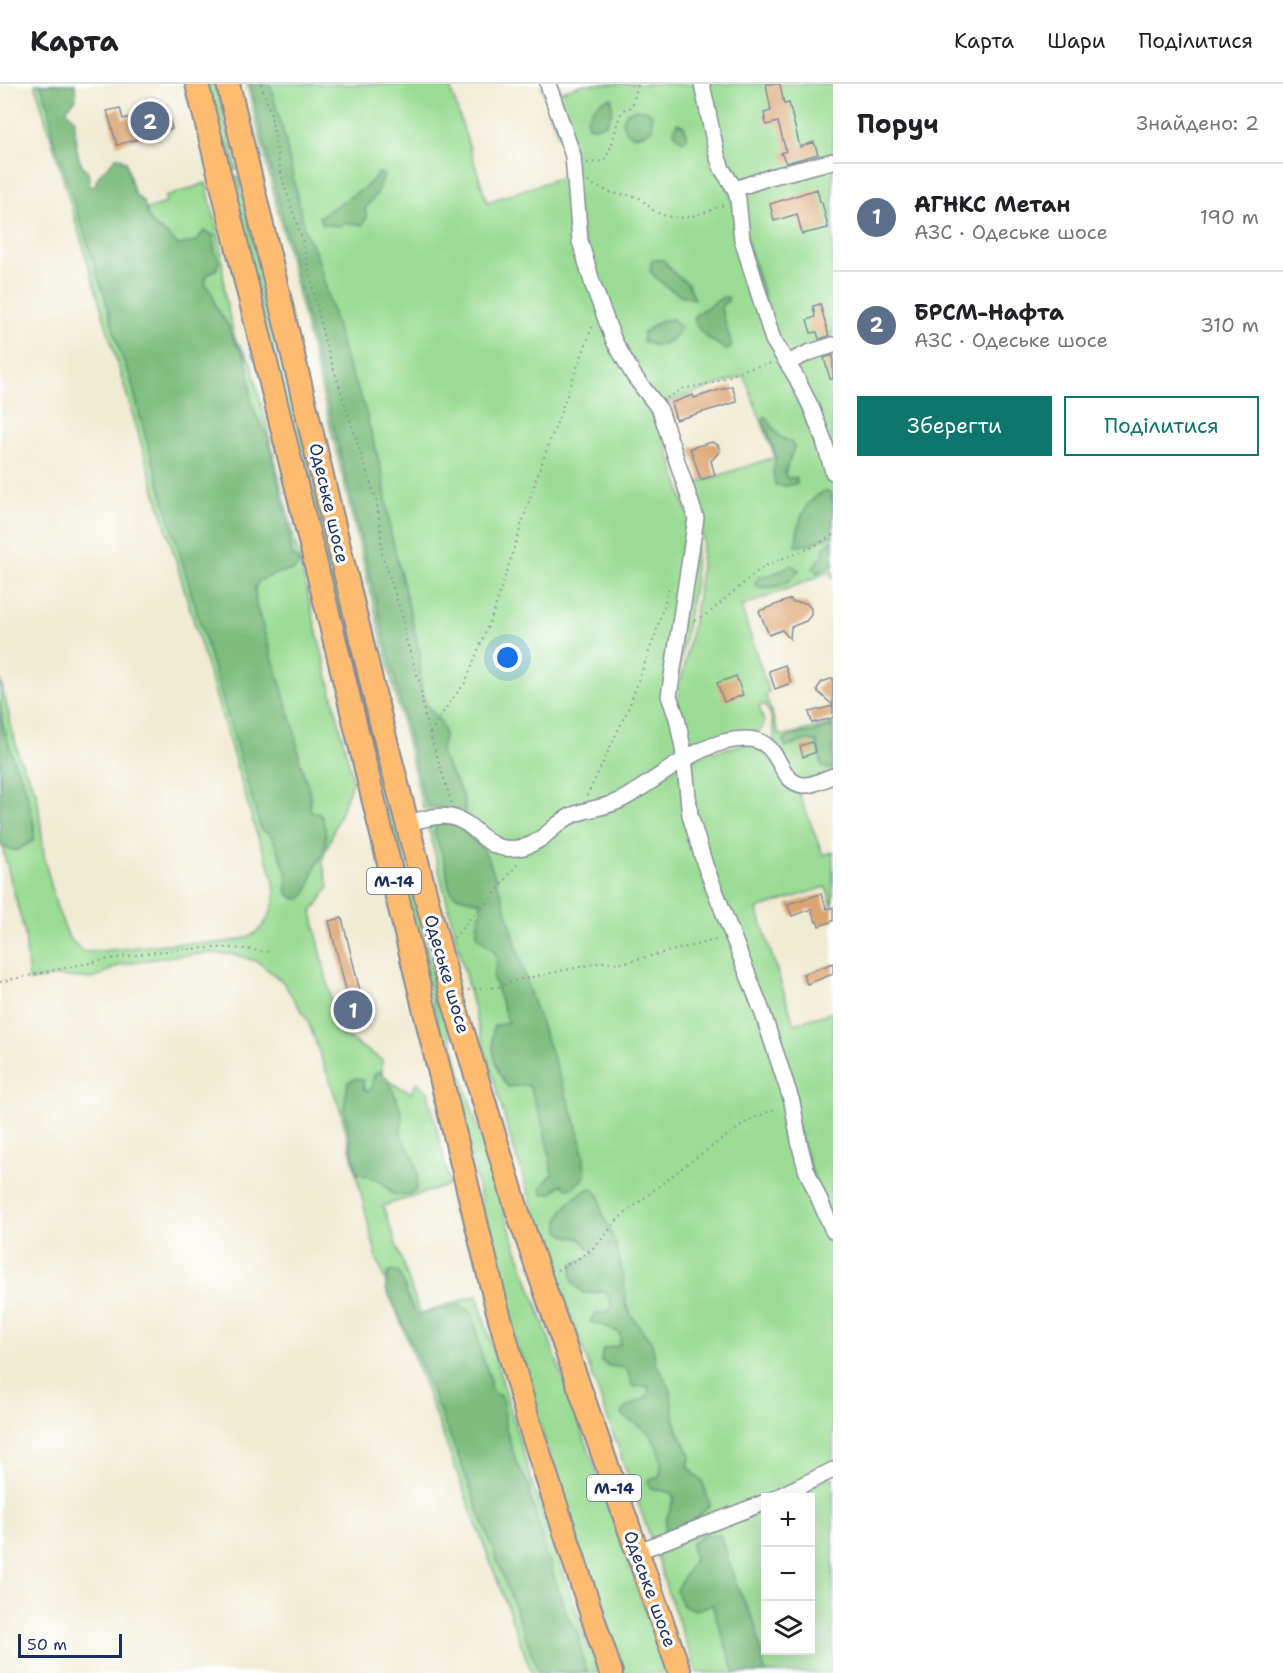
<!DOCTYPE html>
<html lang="uk">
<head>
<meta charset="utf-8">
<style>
	:root { --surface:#fff; --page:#f6f6f6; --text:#202124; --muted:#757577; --line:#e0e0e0; --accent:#0f766e }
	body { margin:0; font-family:"Shantell Sans",sans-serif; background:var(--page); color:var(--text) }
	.controls { position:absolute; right:18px; bottom:18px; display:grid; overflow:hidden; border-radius:0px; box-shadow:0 6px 24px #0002 }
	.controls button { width:54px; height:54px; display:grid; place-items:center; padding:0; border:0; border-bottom:2px solid var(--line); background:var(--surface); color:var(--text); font:30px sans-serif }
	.scale { position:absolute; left:18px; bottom:15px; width:104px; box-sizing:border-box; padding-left:6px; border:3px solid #1b2f5e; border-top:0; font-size:16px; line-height:21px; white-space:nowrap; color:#1b2f5e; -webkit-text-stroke:4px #fff; paint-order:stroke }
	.you { position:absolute; left:508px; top:574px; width:21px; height:21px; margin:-15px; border:4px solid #fff; border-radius:50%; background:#1a73e8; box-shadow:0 0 0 9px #1a73e833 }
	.badge { display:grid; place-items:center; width:39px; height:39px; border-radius:50%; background:var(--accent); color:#fff; font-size:20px; font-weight:700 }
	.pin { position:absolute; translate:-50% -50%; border:3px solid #fff; box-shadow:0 2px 6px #0006 }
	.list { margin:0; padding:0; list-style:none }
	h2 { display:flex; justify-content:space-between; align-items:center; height:78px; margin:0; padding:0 24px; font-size:26px }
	h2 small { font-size:20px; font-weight:400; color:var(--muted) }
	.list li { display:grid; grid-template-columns:39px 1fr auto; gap:18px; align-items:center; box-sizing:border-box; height:108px; padding:0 24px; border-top:2px solid var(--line) }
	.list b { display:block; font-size:22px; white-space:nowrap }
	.list p { margin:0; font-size:20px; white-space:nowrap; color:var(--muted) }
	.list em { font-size:20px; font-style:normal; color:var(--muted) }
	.actions { display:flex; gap:12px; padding:18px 24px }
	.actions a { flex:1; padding:14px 0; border:2px solid var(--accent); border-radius:0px; text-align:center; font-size:21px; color:var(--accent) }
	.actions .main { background:var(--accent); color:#fff }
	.icon { flex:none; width:33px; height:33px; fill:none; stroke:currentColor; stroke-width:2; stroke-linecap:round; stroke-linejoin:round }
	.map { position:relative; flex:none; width:833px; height:1589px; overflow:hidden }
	header { display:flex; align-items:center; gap:36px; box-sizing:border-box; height:84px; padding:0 30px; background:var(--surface); border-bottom:2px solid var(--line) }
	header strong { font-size:28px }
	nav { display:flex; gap:33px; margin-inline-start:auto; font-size:21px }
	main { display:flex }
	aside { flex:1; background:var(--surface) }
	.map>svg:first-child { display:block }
</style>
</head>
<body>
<header>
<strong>Карта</strong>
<nav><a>Карта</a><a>Шари</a><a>Поділитися</a></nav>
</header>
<main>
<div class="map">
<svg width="833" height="1589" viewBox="0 0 833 1589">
	<rect width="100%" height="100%" fill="#fff"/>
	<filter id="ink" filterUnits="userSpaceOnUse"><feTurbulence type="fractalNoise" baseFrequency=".0167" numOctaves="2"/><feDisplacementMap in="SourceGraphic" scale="12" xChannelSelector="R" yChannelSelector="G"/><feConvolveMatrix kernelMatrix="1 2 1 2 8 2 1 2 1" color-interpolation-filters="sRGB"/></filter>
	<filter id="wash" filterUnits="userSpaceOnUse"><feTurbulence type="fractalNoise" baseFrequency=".008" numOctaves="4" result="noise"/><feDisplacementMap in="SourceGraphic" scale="24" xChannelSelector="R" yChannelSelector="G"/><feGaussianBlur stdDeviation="1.35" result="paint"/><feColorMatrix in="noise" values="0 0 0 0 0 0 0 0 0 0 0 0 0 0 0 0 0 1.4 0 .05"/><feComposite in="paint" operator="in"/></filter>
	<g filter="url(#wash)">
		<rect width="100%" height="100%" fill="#f0ebd3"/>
		<path fill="#9adc93" stroke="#5a8678" stroke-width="1.5" fill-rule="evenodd" d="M35 0H57L91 115 138 128 166 119 165 113 206 99 221 163 225 214 235 255 251 278 353 696 322 777 329 803 312 828 338 948 382 976V994L411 1009 417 998 428 1008 450 1101 383 1122 420 1230 477 1211 533 1402 598 1589H532L377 1175 341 1028 308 937 283 898 258 878 236 871 211 869 167 873 120 881 93 895 57 892 29 897 25 850 0 755V595L19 673 37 710 45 778 57 824 69 854 84 868C112 867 139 862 167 860 192 858 228 862 250 852 265 845 274 826 275 810 275 789 262 767 256 748Z
			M206 0H216L237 86 227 87Z
			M247 0H449L487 118 571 90 541 0 569 69 580 177 658 329 696 461 694 501 682 571 671 615 681 674 538 754 512 762 423 724Z
			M551 0H557L560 8 584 0H699L727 101 787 284 833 401V495L830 488 741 523 769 608 765 610 779 651H786L833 639V689L800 698 776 665 771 631 764 620 759 622 764 638 762 645 758 648 717 655 686 672 677 618 678 606 684 584 698 513 703 456 696 419 676 358 615 251 585 165ZM744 292 775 373 693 400 665 319Z
			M705 0H833V376L781 266 724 82Z
			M238 92 435 899 469 1016 508 1140 668 1589H621L528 1305 229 94Z
			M752 658 796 702 823 771 833 768V824L826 803 757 825 794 940 833 928V1138L812 1091 695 734 691 678 697 672Z
			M683 680V696L833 1152V1383L792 1403 652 1458 542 1151 510 1053 475 930 428 742 441 734 500 766 578 734Z
			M833 1393V1589H697L667 1506 656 1468 765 1422 766 1566H810V1414L785 1413Z"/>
		<path fill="#7bbc7d" stroke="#4b766e" stroke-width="1.5" d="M40 0H75L76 15 68 23 67 27 75 36C74 42 77 72 80 78 82 83 87 85 88 89 90 94 88 98 90 103L95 102C97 87 110 84 116 73H119L126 78 134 109 144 119 150 137 156 144C166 146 170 156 179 161L196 157 204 147 213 151 215 169 219 176 217 185 207 191 205 200 212 209 216 223 228 241 232 253 245 273 249 288 251 317 255 329 267 351 289 445 292 471 299 477C297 491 288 485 277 489 271 492 265 495 258 497L255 505 256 521 294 644 300 678 310 709V726L320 730C324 736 326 748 326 756 326 768 318 776 314 786 311 795 308 822 292 813 283 809 288 799 287 792 286 785 274 754 269 750 267 748 264 747 261 746L144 348 130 293 120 268 105 214 53 53 49 23Z
			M250 0H270L284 51 305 148 317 171 346 277 363 318 376 367 383 393 391 450 420 569C420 585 420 604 426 619 430 629 443 633 444 650 445 656 440 662 441 668 446 688 470 710 464 732L443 724 428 722 424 714Z
			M612 14V28L606 40 595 43 588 42 587 34C593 24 599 16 612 14Z
			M636 25 646 26 652 31V45L644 50 634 52 627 48 622 38 626 29Z
			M677 39 684 42 687 54 683 57 678 54 674 48Z
			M379 89 384 91 379 106 365 125 367 133 362 141 346 139 338 142 323 140 319 133 367 102Z
			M652 176H663L675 190 688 200 695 215C676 212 662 201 650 187Z
			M723 213H728V217L723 220 721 224 732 262 727 266C713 258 699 251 694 235L696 230Z
			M673 235 681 244C671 258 661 267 643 257V249L660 237Z
			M765 332 780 353 792 359 794 363 785 389 787 394H797V399L786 402 775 401 773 388 776 372 763 335Z
			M823 408H830L833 418V451L807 461 796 462C797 440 802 419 823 408Z
			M830 457H833V482L817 489 813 484 817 477 822 474 824 464Z
			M791 481 799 486C789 501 772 507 754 502L759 493 773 490Z
			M0 615 2 638 14 678 24 698 34 740V756L16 767 2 763 0 755Z
			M833 641V684L829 685 822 683 817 658 808 656 786 663 783 656 795 650 815 648Z
			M437 738 456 741 483 765 489 776 505 821 529 906 575 1036 584 1072 585 1093 572 1104 566 1105 562 1100 552 1109 542 1110 541 1104 552 1090C549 1064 540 1024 528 1001L508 1003C494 988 491 963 493 943L508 938 493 894 497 877 495 868 477 852C475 837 483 833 481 818L459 813 453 810 449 803 445 778 434 749Z
			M379 987 387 994 399 1020 402 1033 401 1051 415 1077 418 1093 417 1105C409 1113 402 1112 392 1110 384 1096 371 1093 357 1089L344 1026 348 998 357 994 363 996 364 1006 368 1007 371 1005 374 991Z
			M592 1104 600 1113 602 1128 615 1159 623 1190 626 1220 633 1234 652 1259 656 1279 670 1305 674 1332 678 1347 691 1371 688 1382 703 1399 710 1421C695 1439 685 1437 669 1448L664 1449 666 1437 674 1415 671 1409 650 1404 648 1396 659 1393C665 1377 656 1353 641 1343 634 1338 628 1337 622 1330L627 1323 648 1312 649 1302 633 1303 626 1284 609 1282 601 1277 603 1265 620 1261V1250C610 1242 601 1242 590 1237L596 1230 608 1228 612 1222 606 1208 583 1209C572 1199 568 1194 574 1179L595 1170 580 1155 565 1151 559 1147C556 1126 574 1111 592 1104Z
			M391 1187H398C406 1201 407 1220 418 1231L459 1221 467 1225 474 1234 481 1269 490 1294V1303L494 1310 500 1311 504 1319 505 1341 515 1375 530 1404V1412L545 1463 544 1469 551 1479 553 1491 569 1535 577 1547 586 1587 589 1589H539L460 1377 407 1248 386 1205 387 1192Z
			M705 1451H720L737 1502 756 1542 765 1589H735L712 1521 696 1526 682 1521 676 1506 694 1476 691 1460Z"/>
		<g id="blocks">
			<path fill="#dca471" d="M766 0H780L784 20 789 19 800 63 814 58 818 70 786 79 781 69 786 67 778 38 766 41 764 29 771 27Z
				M166 23 172 45 117 61 107 27 120 24 123 35Z
				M817 105 820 118H822L828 144 802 150 797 130 774 137 770 120Z
				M820 220 829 252 819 255 817 248 811 249 807 236 815 233 813 222Z
				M833 271V295H830L824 274Z
				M732 302 737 318 676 336 671 319 693 311 694 314Z
				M712 358 718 361 720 367 711 377 715 391 701 396 690 364Z
				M791 515 792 518 806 519 811 524V531L806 537 791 543 790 555 782 546 769 551 759 527Z
				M785 581 791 599 775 605 769 587Z
				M736 592 743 611 724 618 717 599Z
				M833 594V621L818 608 817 605 822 598Z
				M833 622V634L812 639 809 628Z
				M812 658 816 668 803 673 800 662Z
				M821 810 827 825 833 823V837L819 842 817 837 816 838 811 825 792 832 787 820Z
				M342 834 363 919 369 917 373 934 358 938 355 921 350 922 329 837Z
				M833 879V890L807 900 803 890Z"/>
		</g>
	</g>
	<g filter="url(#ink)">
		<use href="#blocks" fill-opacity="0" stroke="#868d98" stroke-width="1.5"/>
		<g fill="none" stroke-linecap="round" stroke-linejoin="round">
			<defs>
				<path id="minor" d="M548 0 573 72 580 157 593 201 614 257 634 292 660 326 696 434 669 612 677 634 683 664 690 731 705 781 762 927 792 1018 800 1062 806 1085 833 1147
					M702 0 717 71 722 85 735 105 738 115 742 155 773 256 796 293 811 323 823 354 833 388
					M735 105 770 93 833 77
					M787 279 808 269 833 261
					M407 739C422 736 436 730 451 733 482 740 483 772 524 763 544 758 555 738 573 731 588 724 606 724 621 716 661 695 699 655 746 655 783 655 776 698 803 701 812 702 824 695 833 692
					M775 1414 833 1386
					M636 1468 766 1418"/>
				<path id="highway" d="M197 0 342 586 496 1220 529 1339 611 1589
					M228 0 382 642 451 909 518 1129 680 1589"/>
			</defs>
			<use href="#minor" stroke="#868d98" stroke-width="18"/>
			<use href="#highway" stroke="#868d98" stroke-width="26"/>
			<path stroke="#868d98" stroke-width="2" stroke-dasharray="1.5 4.5" stroke-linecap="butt" d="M261 0 270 27 282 94 302 155 324 255 376 416 380 439 382 470 403 534 406 555 420 600 425 634 452 720
				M587 79 603 77C616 61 613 42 623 26L632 23 638 0
				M588 98C597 103 609 109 619 110 626 111 631 111 638 113 645 117 649 124 656 128 680 140 701 130 724 121
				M667 314 683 305 716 298 743 286 772 279
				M695 536 710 528 760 485 775 477 809 465 833 451
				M430 649 450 618 465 599 494 527 536 395 593 241
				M587 712 629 623 656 548 670 500
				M454 854 476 828 487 820 518 779
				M0 898C70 883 142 865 214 864 233 863 251 866 270 868
				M468 906 499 903 513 897 603 878 621 879 720 855
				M557 1186 576 1176 596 1162 618 1135 683 1083 749 1036 777 1024"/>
			<use href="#minor" stroke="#fff" stroke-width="15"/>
			<use href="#highway" stroke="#ffbb71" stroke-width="22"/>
		</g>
	</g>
	<g text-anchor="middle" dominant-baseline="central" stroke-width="6" stroke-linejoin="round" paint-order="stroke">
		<g fill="#fff" stroke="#5f6d8e" stroke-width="1.5">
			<rect x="367" y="784" width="54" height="26" rx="4.5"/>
			<rect x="587" y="1391" width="54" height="26" rx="4.5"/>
		</g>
		<g font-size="16" font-weight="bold" fill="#1b2f5e">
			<text x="394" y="797">М-14</text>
			<text x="614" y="1404">М-14</text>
		</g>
		<g font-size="18" fill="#1b2f5e" stroke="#fff">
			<text transform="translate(329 419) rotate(77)">Одеське шосе</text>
			<text transform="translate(447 890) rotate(74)">Одеське шосе</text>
			<text transform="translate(650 1505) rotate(70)">Одеське шосе</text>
		</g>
	</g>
</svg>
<div class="controls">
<button>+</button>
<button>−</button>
<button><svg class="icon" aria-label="layers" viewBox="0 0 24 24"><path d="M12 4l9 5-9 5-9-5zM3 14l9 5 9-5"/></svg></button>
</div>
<div class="scale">50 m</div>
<div class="you"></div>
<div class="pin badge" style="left:353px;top:926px;background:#5c6f8a">1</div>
<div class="pin badge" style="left:150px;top:37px;background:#5c6f8a">2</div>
</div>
<aside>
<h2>Поруч<small>Знайдено: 2</small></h2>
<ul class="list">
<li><span class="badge" style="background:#5c6f8a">1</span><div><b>АГНКС Метан</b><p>АЗС · Одеське шосе</p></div><em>190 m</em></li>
<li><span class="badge" style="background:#5c6f8a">2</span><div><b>БРСМ-Нафта</b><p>АЗС · Одеське шосе</p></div><em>310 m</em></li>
</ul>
<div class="actions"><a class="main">Зберегти</a><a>Поділитися</a></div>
</aside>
</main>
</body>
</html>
